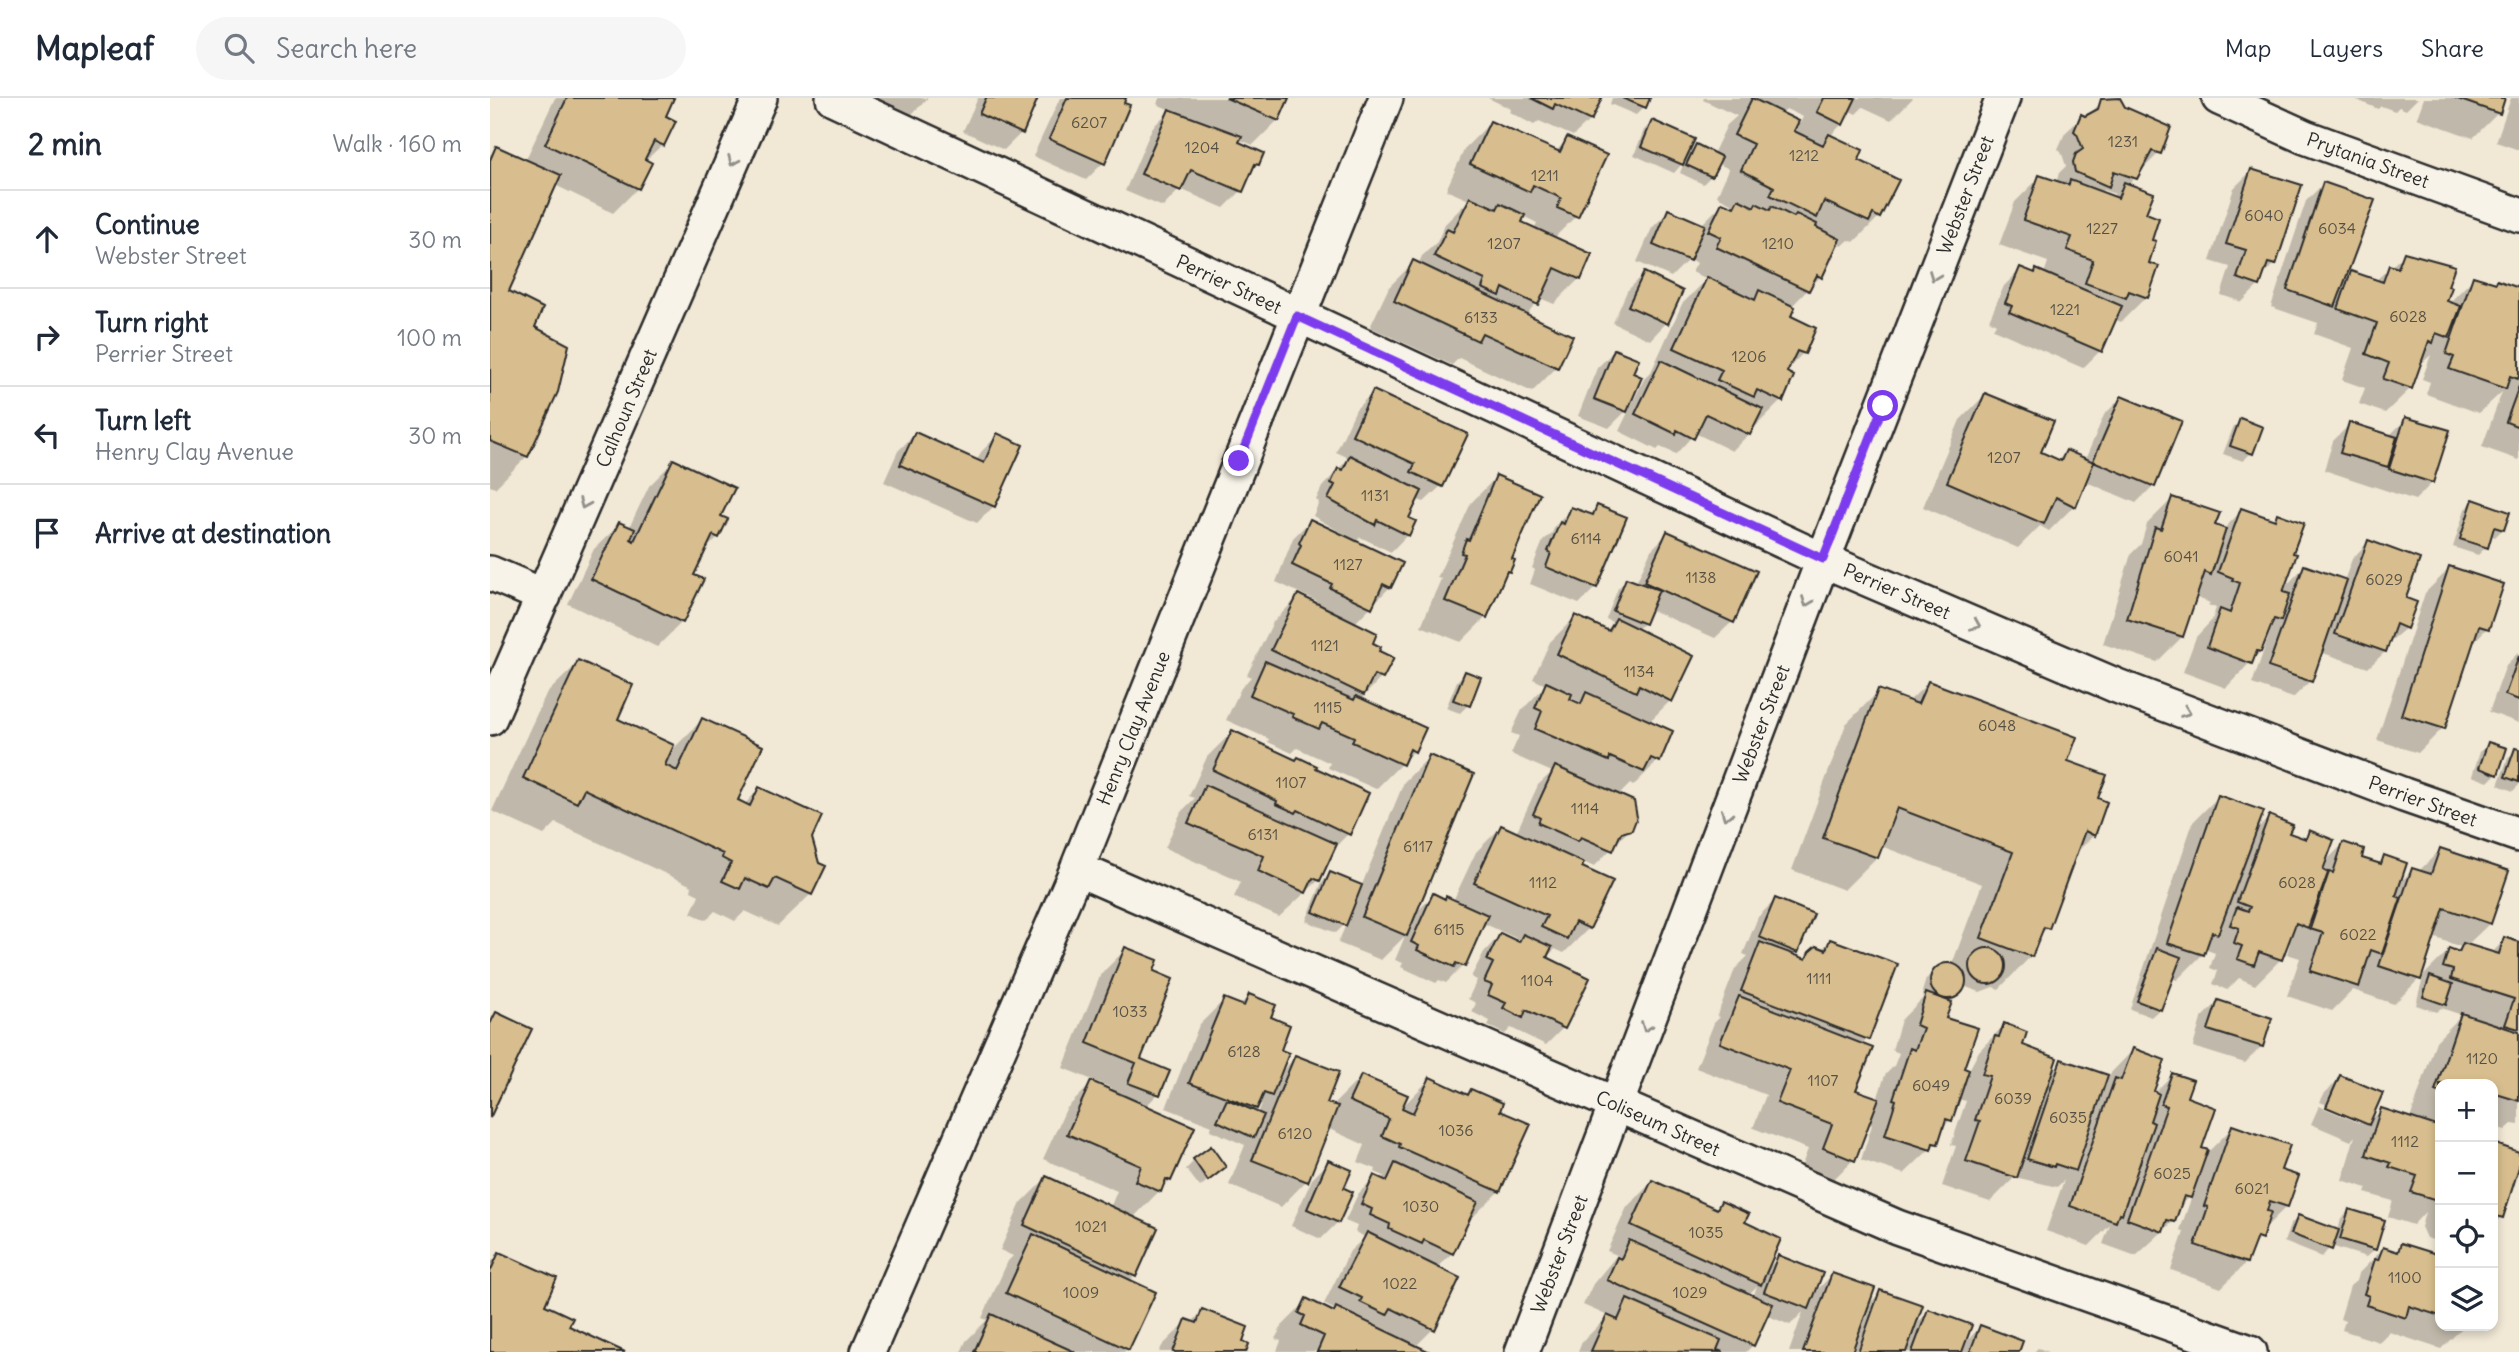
<!DOCTYPE html>
<html lang="en">
<head>
<meta charset="utf-8">
<style>
	:root { --surface:#fff; --page:#f6f6f7; --text:#1f2937; --muted:#747a83; --line:#e0e1e3 }
	body { margin:0; font-family:Delius,sans-serif; background:var(--page); color:var(--text) }
	.controls { position:absolute; right:21px; bottom:21px; display:grid; overflow:hidden; border-radius:14px; box-shadow:0 4px 10px #0003 }
	.controls button { width:63px; height:63px; display:grid; place-items:center; padding:0; border:0; border-bottom:2px solid var(--line); background:var(--surface); color:var(--text); font:35px sans-serif }
	.stop { position:absolute; width:21px; height:21px; margin:-16px; border:5px solid #7c3aed; border-radius:50%; background:#fff }
	.stop.end { background:#7c3aed; border-color:#fff; box-shadow:0 2px 7px #0008 }
	.list { margin:0; padding:0; list-style:none }
	h2 { display:flex; justify-content:space-between; align-items:center; height:91px; margin:0; padding:0 28px; font-size:30px }
	h2 small { font-size:23px; font-weight:400; color:var(--muted) }
	.list li { display:grid; grid-template-columns:46px 1fr auto; gap:21px; align-items:center; box-sizing:border-box; height:98px; padding:0 28px; border-top:2px solid var(--line) }
	.list b { display:block; font-size:26px; white-space:nowrap }
	.list p { margin:0; font-size:23px; white-space:nowrap; color:var(--muted) }
	.list em { font-size:23px; font-style:normal; color:var(--muted) }
	.icon { flex:none; width:38px; height:38px; fill:none; stroke:currentColor; stroke-width:2; stroke-linecap:round; stroke-linejoin:round }
	.map { position:relative; flex:none; width:2029px; height:1254px; overflow:hidden }
	header { display:flex; align-items:center; gap:42px; box-sizing:border-box; height:98px; padding:0 35px; background:var(--surface); border-bottom:2px solid var(--line) }
	header strong { font-size:33px }
	nav { display:flex; gap:38px; margin-inline-start:auto; font-size:24px }
	.search { width:490px; height:63px; background:var(--page); display:flex; align-items:center; gap:18px; box-sizing:border-box; padding:0 24px; border-radius:38px; color:var(--muted); font-size:26px }
	main { display:flex }
	aside { flex:1; background:var(--surface) }
	.map>svg:first-child { display:block }
</style>
</head>
<body>
<header>
<strong>Mapleaf</strong>
<div class="search"><svg class="icon" aria-label="search" viewBox="0 0 24 24"><circle cx="10" cy="10" r="6"/><path d="M15 15l6 6"/></svg>Search here</div>
<nav><a>Map</a><a>Layers</a><a>Share</a></nav>
</header>
<main>
<aside>
<h2>2 min<small>Walk · 160 m</small></h2>
<ul class="list">
<li><svg class="icon" aria-label="ahead" viewBox="0 0 24 24"><path d="M12 20V5M6 11l6-6 6 6"/></svg><div><b>Continue</b><p>Webster Street</p></div><em>30 m</em></li>
<li><svg class="icon" aria-label="right" viewBox="0 0 24 24"><path d="M7 20v-9h11M14 6l5 5-5 5"/></svg><div><b>Turn right</b><p>Perrier Street</p></div><em>100 m</em></li>
<li><svg class="icon" aria-label="left" viewBox="0 0 24 24"><path d="M17 20v-9H6M10 6l-5 5 5 5"/></svg><div><b>Turn left</b><p>Henry Clay Avenue</p></div><em>30 m</em></li>
<li><svg class="icon" aria-label="arrive" viewBox="0 0 24 24"><path d="M6 21V4h12l-3 4 3 4H6"/></svg><div><b>Arrive at destination</b></div></li>
</ul>
</aside>
<div class="map">
<svg width="2029" height="1254" viewBox="0 0 2029 1254">
	<rect width="100%" height="100%" fill="#f1e8d6"/>
	<filter id="ink" filterUnits="userSpaceOnUse"><feTurbulence type="fractalNoise" baseFrequency=".0143" numOctaves="2"/><feDisplacementMap in="SourceGraphic" scale="14" xChannelSelector="R" yChannelSelector="G"/><feConvolveMatrix kernelMatrix="1 2 1 2 8 2 1 2 1" color-interpolation-filters="sRGB"/></filter>
	<g filter="url(#ink)">
		<path fill="#0003" fill-rule="evenodd" d="M65 0H182L174 19 172 47 155 63 148 90 123 115 65 87 17 194 43 230 37 358 5 390 0 388V57L7 50 35 63Z
			M371 0H438L417 21Z
			M488 0H546L531 35 514 52 473 33Z
			M570 0H634L613 65 596 82 543 58Z
			M670 0H797L788 22 763 47 748 41 746 45 768 66 759 75 751 93 734 110 690 91 673 109 635 93 662 30 680 12 667 6Z
			M998 0H1110L1100 22 1083 38 1049 23 1044 27 1019 14 1021 11Z
			M1122 0H1158L1154 9 1146 17 1120 6Z
			M1214 0H1423L1401 22 1373 9 1366 16 1358 12 1352 26 1340 38 1366 63 1389 119 1364 144 1359 142 1352 148 1346 145 1330 179 1301 209 1298 219 1324 231 1313 255 1297 272 1291 303 1266 328 1264 327 1259 336 1242 353 1205 335 1186 356 1170 349 1167 352 1129 333 1154 281 1161 274 1192 206 1217 181 1202 174 1207 165 1199 161 1181 179 1147 164 1162 130 1179 113 1211 127 1232 106 1241 110 1245 107 1227 98 1239 71 1227 65 1221 78 1213 86 1190 75 1194 64 1184 75 1144 57 1154 32 1163 24 1195 59 1206 48 1223 56 1237 27 1247 18 1213 2ZM1296 11 1313 19 1310 25 1291 16Z
			M1617 0 1631 3 1634 11 1669 55 1652 72 1650 71 1638 88 1654 117 1660 143 1656 199 1631 224 1624 221 1610 253 1593 270 1503 231 1506 226 1499 222 1514 188 1531 171 1543 177 1547 173 1554 176 1558 164 1509 147 1525 104 1550 79 1566 85 1569 75 1576 68 1571 53 1568 51 1575 35 1592 19 1594 20ZM1613 92 1625 96 1622 99 1610 95Z
			M1862 0H1928L1916 12 1909 9 1905 13 1891 8 1888 11Z
			M1934 0H2014L2008 15 1983 40 1927 20Z
			M2021 0H2029V52L2006 44Z
			M1000 25 1065 54 1078 41 1086 118 1064 140 1100 157 1089 181 1064 206 1050 200 1036 217 1067 269 1042 294 969 260 962 267 880 229 899 189 924 164 928 167 932 158 947 144 955 126 979 102 956 92 975 50ZM1033 118 1047 125 1044 131 1030 124Z
			M1761 73 1784 166 1772 179 1769 187 1752 204 1731 197 1740 169 1720 163 1744 90Z
			M1833 86 1853 184 1862 175 1885 183 1915 156 1956 189 1955 204 1958 206 1984 180 2029 192V362L1992 349 2012 294 1989 315 1936 296 1940 284 1932 281 1941 257 1933 264 1930 263 1921 290 1895 315 1869 306 1875 290 1852 282 1863 250 1824 236 1828 225 1781 209 1816 103Z
			M1154 176 1191 194 1176 225 1160 242 1123 225 1137 193Z
			M1124 253 1139 310 1119 330 1088 318 1107 270Z
			M883 294 951 388 934 404 928 402 917 421V437L901 454 870 439 865 444 900 489 864 526 887 554 891 580 870 602 924 653 886 691 838 670 840 665 807 650 802 655 778 644 779 641 736 622 751 590 761 579 757 577 783 524 808 499 825 507 827 503 786 484 803 440 820 423 852 438 854 436 823 418 829 404 826 402 832 389 859 360 846 354 866 311Z
			M1495 297 1549 355 1567 363 1576 354 1595 362 1614 317 1631 300 1663 388 1646 405 1594 383 1584 408 1559 433 1550 428 1528 450 1433 409 1470 322Z
			M1916 321 1942 385 1925 402 1834 372 1843 343 1860 326 1899 338Z
			M1751 322 1761 355 1753 363 1733 356 1743 330Z
			M425 336 486 364 491 354 508 337 504 408 487 425 394 384 408 353Z
			M184 363 229 419 228 439 214 453 202 477 192 524 167 549 78 506 104 451 130 426 139 430 159 388Z
			M1006 379 1020 462 1019 473 1012 480 996 519 971 544 931 528 951 481 947 480 981 405Z
			M1682 401 1723 428 1733 432 1752 412 1782 423 1787 417 1801 456 1793 491 1814 469 1854 483 1862 461 1878 444 1914 501 1916 530 1897 546 1895 554 1878 570 1830 554 1820 583 1803 600 1762 586 1782 529 1776 535 1770 554 1736 590 1693 574 1706 539 1722 522 1726 510 1718 507 1720 505 1705 499 1692 539 1667 564 1613 546 1641 456 1651 446 1657 426Z
			M1983 403 2013 431 2005 439 2000 437 1996 449 1988 457 1963 449 1975 411Z
			M1108 409 1106 489 1089 506 1040 486 1045 472 1042 470 1053 443 1062 435 1065 428 1082 411 1099 418Z
			M1178 435 1242 524 1225 540 1159 511 1154 525 1146 532 1180 603 1159 624 1168 663 1143 688 1140 686 1128 698 1140 731 1104 769 1093 764 1090 770 1099 830 1074 855 1065 851 1056 860 1073 930 1056 947 1021 930 1015 936 998 928 1000 923 982 914 986 905 978 901 987 882 981 879 994 854 1010 837 1027 845 1030 842 993 825 973 868 956 885 949 882 946 885 911 869 913 865 905 862 915 838 891 862 848 845 857 824 846 835 816 823 832 784 840 776 871 789 914 684 939 659 925 816 943 797 954 803H963L986 754 1011 729 1026 735 1048 687 1062 674 1021 656 1029 638 1021 635 1032 612 1056 587 1043 581 1060 544 1085 519 1115 533 1124 525 1116 521 1128 490 1137 482 1146 485 1161 452ZM1079 598 1090 604 1087 606 1077 602Z
			M1960 470 2012 487 1997 530 1981 547 1953 630 1928 655 1887 642 1935 495Z
			M2029 554V625L1999 614 2016 567Z
			M89 564 125 621 178 656 212 622 245 702 254 707 269 691 320 739 321 796 288 828 255 813 245 823 225 813 216 822 201 815 209 797 201 793 202 788 66 725 54 737 2 713 56 596Z
			M975 575 978 607 970 615 956 610 967 583Z
			M1438 585 1575 664 1606 701 1604 737 1585 756 1557 830 1548 839 1541 858 1509 891 1503 889 1490 894 1476 889 1474 885 1471 896 1459 906 1454 921 1472 971 1478 974 1489 953 1514 927 1530 948 1561 974 1572 963 1618 978 1643 952 1660 999 1682 977 1695 1000 1710 1050 1718 1054 1743 1029 1789 1073 1797 1108 1773 1132 1770 1140 1761 1149 1756 1165 1731 1190 1681 1172 1694 1134 1690 1132 1703 1095 1688 1110 1684 1123 1646 1158 1613 1146 1620 1127 1599 1148 1556 1133 1574 1082 1567 1089 1525 1079 1500 1104 1452 1088 1466 1048 1461 1047 1476 1003 1468 1001 1460 1022 1451 1032 1446 1045 1414 1076 1371 1062 1382 1027 1377 1025 1363 1062 1338 1087 1309 1075 1318 1051 1263 1030 1276 997 1206 970 1224 925 1230 919 1227 918 1245 871 1258 858 1253 856 1268 819 1285 802 1307 854 1303 858 1313 862 1320 855 1331 852 1340 843 1377 941 1371 947 1364 993 1387 1002 1395 977 1404 968 1409 955 1402 952 1411 922 1434 899 1432 894 1436 881 1445 872 1456 867 1461 869 1492 786 1391 748 1387 759 1354 792 1302 772 1356 626 1389 593 1418 604Z
			M742 634 805 663 858 736 844 750 829 782 789 819 744 799 751 784 675 750 691 714 705 700 699 698 717 659Z
			M1998 646 2006 676 1998 684 1982 678 1990 654Z
			M2026 652 2029 653V687L2023 693 2008 687 2018 660Z
			M1728 699 1764 734 1780 719 1797 736 1813 741 1820 734 1833 766 1853 746 1869 761 1887 767 1895 759 1908 787 1922 772 1928 774 1950 752 2000 825 1976 848 2001 856 2015 841 2029 846V1027L2022 1026 2015 1032 2003 1028V986H1950V1144L1936 1140 1931 1129 1935 1114 1923 1127 1898 1119 1903 1103 1875 1095 1877 1090 1852 1082 1865 1038 1861 1043 1821 1026 1829 1008 1872 1026V1022L1830 1004 1834 996 1851 979 1879 1024 1891 1012 1920 1021 1946 943 1972 917 1951 910 1946 914 1926 907 1929 894 1934 877 1959 852 1966 854 1971 849 1943 839 1929 881 1904 906 1863 892 1842 913 1797 898 1810 860 1797 856 1800 845 1794 851 1790 862 1765 887 1749 880 1737 892 1723 886 1728 873 1720 870 1725 855 1714 851 1712 857 1687 882 1681 880 1670 911 1661 919 1640 911 1703 724Z
			M636 851 649 962 668 996 655 1009 680 1082 643 1120 644 1178 639 1183 637 1251 634 1254H471L476 1243 497 1222 492 1220 518 1163 523 1158 510 1152 531 1105 556 1080 620 1110 627 1093 553 1061 576 1011 601 986 621 994 622 990 573 970 611 876Z
			M759 898 779 920 788 953 789 976 806 959 835 1006 844 1009 846 1004 871 979 910 1011 940 981 976 998 981 993 1007 1014 1009 1093 984 1118 980 1116 962 1155 946 1171 943 1231 925 1249 936 1254 787 1253 791 1243 785 1241 792 1228 817 1203 842 1215 845 1212 834 1206 860 1153 875 1139 865 1134 867 1128 855 1123 868 1096 885 1079 891 1082 894 1078 885 1074 886 1071 868 1064 875 1047 837 1030 816 1083 791 1109 739 1087 755 1047 720 1032 722 1028 676 1010 709 927 734 902 749 908ZM772 1005 768 1016 763 1014Z
			M1728 904 1772 948 1755 965 1703 949 1711 921Z
			M2003 1047 2029 1056V1063L2011 1119 2003 1127Z
			M704 1063 734 1069 710 1089 696 1071Z
			M839 1064 848 1124 831 1141 801 1128 822 1081Z
			M1162 1084 1224 1112 1232 1105 1253 1125 1276 1172 1289 1159 1322 1197 1342 1177 1378 1207 1391 1194 1424 1228 1439 1213 1473 1247 1490 1229 1528 1254H1299L1313 1214 1300 1227 1276 1217 1263 1247 1256 1254H1088L1092 1244 1118 1218 1093 1207 1103 1186 1127 1157 1117 1153 1137 1109ZM1267 1188 1263 1199 1258 1197Z
			M1859 1113 1885 1151 1876 1159 1841 1148 1832 1159 1794 1144 1800 1127 1808 1119 1848 1133 1851 1121Z
			M1912 1147 1950 1159V1228H1974L1951 1251 1899 1234 1889 1244 1852 1232 1855 1223 1850 1221 1860 1188 1866 1183 1868 1176 1893 1151 1904 1154Z
			M10 1156 52 1208 77 1229 131 1254H0V1165Z
			M713 1213 750 1244 754 1254H669L672 1248 697 1223 701 1225Z
			M1548 1250 1559 1254H1544Z"/>
		<path fill="#d8be8e" stroke="#2b2b2b" stroke-width="2" d="M77 0H184L176 18 186 23 174 48 164 43 155 61 162 65 149 91 55 46Z
			M496 0H548L533 36 489 16Z
			M577 0H636L634 5 640 7 615 66 559 41Z
			M736 0H799L789 23Z
			M1041 0H1112L1101 23 1065 6 1063 11Z
			M1132 0H1160L1156 10Z
			M1262 0 1309 23 1304 33 1333 47 1339 36 1373 52 1369 62 1409 82 1390 120 1383 116 1379 124 1334 103 1327 120 1280 97 1284 89 1251 72 1263 46 1244 37Z
			M1334 0H1366L1353 27 1327 14Z
			M1630 0 1635 9 1681 29 1671 56 1662 53 1647 81 1624 73 1619 89 1585 74 1583 64 1586 56 1593 51 1587 36 1584 33 1591 16 1595 18 1608 11 1611 1Z
			M1965 0H2015L2010 16Z
			M679 11 752 38 749 44 774 55 769 67 765 66 753 94 701 72 691 93 651 76Z
			M1162 22 1205 41 1193 67 1151 49Z
			M1000 23 1070 54 1077 39 1117 57 1088 119 1067 110 1071 100 1043 87 1040 94 980 66Z
			M1206 46 1232 59 1222 79 1196 67Z
			M6 48 71 77 19 193 53 210 45 229 79 247 68 294 38 359 0 343V62Z
			M1761 71 1812 87 1786 167 1778 165 1770 188 1747 180 1756 152 1736 146Z
			M1549 77 1579 87 1580 82 1628 100 1634 84 1664 95 1656 115 1669 120 1662 142 1666 143 1659 165 1669 168 1658 200 1639 193 1636 200 1595 185 1603 162 1577 152 1582 139 1533 122Z
			M1833 84 1885 102 1845 209 1797 192Z
			M980 99 1007 111 1010 105 1035 117 1032 124 1102 156 1091 182 1065 170 1048 207 1013 190 1010 198 992 190 995 182 944 158 957 131 963 134Z
			M1248 101 1264 109 1266 105 1280 112 1282 108 1304 119 1306 116 1327 126 1326 129 1350 141 1332 180 1327 177 1319 193 1226 149 1231 139 1218 133 1232 104 1244 109Z
			M1178 111 1215 127 1200 163 1163 147Z
			M1914 154 1965 168 1958 188 1962 189 1957 203 1971 208 1959 240 1946 235 1943 245 1939 243 1922 291 1893 281 1899 265 1876 256 1887 225 1848 211 1861 173 1893 184 1899 167 1908 170Z
			M923 162 1083 238 1068 270 992 235 988 243 904 203Z
			M1530 169 1545 175 1546 171 1632 208 1612 254 1519 214 1522 208 1515 205Z
			M1154 174 1193 193 1178 226 1138 208Z
			M1983 178 2006 185 2007 182 2029 190V278L2028 281 2020 278 2016 291 1959 271 1964 259 1956 256Z
			M1217 179 1265 202 1269 192 1305 209 1301 218 1326 230 1315 256 1307 253 1297 274 1304 278 1293 304 1267 292 1264 299 1227 282 1232 272 1184 250Z
			M1124 251 1149 261 1143 275 1152 279 1137 314 1104 301Z
			M1171 262 1273 311 1260 337 1216 316 1204 341 1187 332 1186 336 1145 316Z
			M2029 288V329L2016 324Z
			M883 292 978 336 953 389 921 374 925 366 862 337Z
			M1495 295 1564 323 1551 354 1571 363 1576 352 1604 364 1586 409 1566 399 1554 426 1457 384Z
			M1631 298 1692 323 1665 389 1603 363Z
			M1915 319 1960 332 1943 385 1899 371Z
			M1750 320 1773 329 1763 356 1740 348Z
			M1859 324 1907 339 1898 369 1850 355Z
			M425 334 494 365 507 335 533 347 505 409 410 367Z
			M860 357 932 393 919 420 926 423 919 438 887 422 885 427 838 401 845 387 841 385 848 370 853 372Z
			M183 361 245 390 231 418 238 421 229 440 223 437 204 477 214 481 193 525 101 481 129 424 145 431 141 441 144 443Z
			M1006 377 1050 396 1022 461 1025 462 1020 474 1017 473 997 520 955 503 975 456 971 455 976 441 979 442Z
			M1682 399 1730 415 1725 427 1736 431 1721 477 1715 474 1693 539 1637 521 1665 429 1671 431Z
			M1983 401 2020 414 2014 432 2004 429 1998 450 1970 441Z
			M1107 407 1137 419 1107 490 1056 469 1061 455 1058 453 1070 424 1074 426 1081 409 1103 417Z
			M1751 410 1785 422 1787 415 1814 425 1803 455 1807 456 1793 494 1800 496 1791 523 1784 521 1771 554 1767 553 1762 566 1717 549 1730 511 1740 515 1750 485 1742 482 1743 480 1728 474Z
			M820 421 913 465 901 490 893 486 882 510 840 490 842 486 802 467 811 447 809 445Z
			M1177 433 1267 473 1244 525 1154 484Z
			M1878 442 1930 461 1916 500 1927 504 1917 531 1906 526 1896 554 1845 536Z
			M1814 467 1857 482 1822 584 1778 569Z
			M1959 468 2014 486 1999 531 1989 528 1955 631 1911 617Z
			M1136 480 1169 492 1155 526 1123 513Z
			M808 496 887 535 883 545 891 549 889 553 904 560 893 581 884 577 874 597 781 552Z
			M1085 517 1119 533 1126 520 1204 558 1182 604 1149 587 1146 594 1067 556Z
			M2029 558V602L2015 597Z
			M88 562 143 587 128 621 184 647 175 667 187 673 212 620 273 648 248 702 260 708 269 689 332 718 322 740 329 765 336 768 322 797 285 780 279 791 255 780 250 791 232 783 241 765 232 760 233 756 94 691 87 705 33 680Z
			M775 563 864 602 866 598 936 630 925 654 920 651 913 667 862 644 864 639 832 625 829 631 802 619 803 616 760 597Z
			M975 573 991 579 980 608 963 602Z
			M1438 583 1587 639 1578 663 1617 677 1608 700 1617 704 1605 738 1595 733 1559 831 1554 829 1542 859 1491 840 1523 754 1407 710 1388 760 1333 740 1388 591 1428 606Z
			M1056 584 1082 596 1080 601 1091 606 1096 594 1183 633 1170 664 1161 660 1154 674 1120 659 1119 663 1045 631 1052 613 1045 610Z
			M742 632 806 662 808 659 827 668 826 670 879 695 860 737 808 712 806 715 786 706 787 703 723 672Z
			M1998 644 2017 650 2008 677 1989 670Z
			M2025 650 2029 651V684L2015 679Z
			M939 657 984 676 917 838 872 819Z
			M1065 668 1144 703 1147 719 1142 732 1131 735 1123 753 1091 739 1088 743 1048 725 1050 720 1043 716Z
			M715 687 847 746 830 783 823 780 816 795 768 773 774 758 698 725Z
			M1728 697 1774 713 1728 836 1722 834 1714 857 1677 845Z
			M1779 717 1803 727 1799 735 1816 741 1819 732 1844 742 1833 772 1838 775 1818 830 1806 825 1792 862 1769 854 1764 867 1747 861 1752 848 1744 845 1749 830 1740 827 1747 809 1758 813 1760 809 1747 804Z
			M1011 727 1094 765 1092 769 1123 783 1100 831 1085 824 1077 841 1051 829 1057 818 984 785Z
			M1853 744 1874 751 1872 760 1891 766 1894 757 1917 765 1906 798 1911 800 1892 856 1881 852 1869 889 1820 873 1833 835 1820 831 1839 774 1843 775Z
			M1950 750 2019 773 2001 826 1954 810 1931 882 1889 868 1922 770 1941 776Z
			M840 774 872 787 856 828 823 814Z
			M943 795 955 801 956 798 998 817 975 869 966 865 964 869 927 852 929 848 921 844Z
			M1285 800 1324 816 1308 855 1269 839Z
			M1010 835 1029 844 1033 836 1062 849 1057 859 1100 880 1075 931 1036 912 1033 920 1013 910 1016 905 998 897 1002 887 994 884 1003 865 997 862Z
			M2014 839 2029 844V931L2015 927 2024 901 1961 881 1963 872 1953 869 1959 850 1969 854 1973 845 2009 856Z
			M1340 841 1408 866 1379 942 1251 893 1270 844 1316 861 1319 854 1326 848 1336 852Z
			M635 849 668 862 664 873 683 881 651 961 680 973 670 997 638 985 646 965 597 945Z
			M1480 868a18 18 0 1 1 36 0a18 18 0 1 1-36 0Z
			M1667 850 1691 859 1671 912 1647 903Z
			M1440 883a18 18 0 1 1 36 0a18 18 0 1 1-36 0Z
			M1940 878 1963 886 1956 907 1933 899Z
			M1436 895 1462 904 1456 920 1488 930 1474 970 1479 972 1462 1023 1456 1021 1448 1046 1443 1045 1441 1052 1395 1037 1406 1002 1403 1001 1420 950 1425 952 1433 930 1426 927Z
			M759 896 786 907 781 919 800 927 791 952 799 955 782 998 774 995 767 1011 699 985 734 900 754 908Z
			M1249 898 1383 950 1366 992 1389 1000 1365 1063 1333 1050 1342 1026 1287 1005 1300 972 1230 945Z
			M1728 902 1782 920 1773 949 1718 932Z
			M6 914 42 931 0 1020V926Z
			M1971 915 2029 934V1003L2003 995V986H1950V995L1945 993Z
			M1514 925 1537 934 1533 947 1567 960 1527 1080 1476 1063 1490 1023 1485 1022 1500 978 1492 976 1505 938 1509 939Z
			M1643 950 1675 962 1664 993 1669 996 1660 1023 1664 1025 1632 1116 1629 1115 1626 1124 1580 1108 1625 980 1631 982Z
			M805 957 849 974 837 1005 848 1008 818 1084 762 1062Z
			M1571 961 1618 977 1586 1073 1565 1066 1564 1069 1537 1061Z
			M1682 975 1703 982 1697 999 1726 1010 1712 1050 1718 1052 1701 1100 1694 1098 1685 1124 1677 1122 1673 1134 1637 1121 1677 1008 1671 1006Z
			M871 977 918 997 912 1010 923 1015 940 979 978 997 981 991 1013 1005 1010 1013 1041 1026 1010 1094 909 1049 910 1046 892 1038 899 1021 859 1003Z
			M1850 977 1893 995 1879 1027 1836 1009Z
			M601 983 705 1029 681 1083 676 1081 671 1094 645 1083 651 1068 577 1036Z
			M737 1001 774 1017 764 1040 727 1023Z
			M1891 1010 1950 1029V1103L1921 1094 1927 1078 1899 1069 1901 1065 1876 1057Z
			M1742 1027 1800 1047 1791 1072 1809 1078 1798 1109 1780 1103 1777 1113 1781 1114 1772 1141 1767 1139 1757 1165 1705 1147 1718 1109 1714 1108Z
			M2003 1045 2029 1054V1069L2013 1120 2003 1117Z
			M721 1048 736 1069 718 1083 703 1061Z
			M838 1062 862 1072 854 1090 863 1094 849 1125 817 1111Z
			M905 1065 988 1104 963 1156 934 1142 932 1146 899 1131 900 1126 880 1117 882 1111 871 1106 884 1077 897 1083Z
			M556 1078 668 1130 646 1179 534 1127Z
			M1162 1082 1227 1111 1231 1103 1259 1116 1255 1124 1291 1141 1271 1187 1141 1127Z
			M1859 1111 1895 1122 1886 1152 1850 1141Z
			M1808 1117 1849 1132 1842 1152 1801 1136Z
			M877 1134 970 1180 945 1232 901 1210 897 1217 870 1204 872 1200 849 1189Z
			M543 1136 666 1194 639 1252 516 1195Z
			M1139 1142 1283 1206 1264 1248 1117 1182 1127 1159 1131 1161Z
			M1911 1145 1950 1157V1218L1919 1208 1916 1220 1876 1207 1879 1198 1874 1196 1885 1161 1888 1162 1893 1149 1908 1154Z
			M9 1154 67 1180 55 1207 83 1220 79 1228 135 1254H0V1174Z
			M1288 1157 1333 1175 1319 1211 1274 1194Z
			M1342 1175 1385 1190 1362 1254H1313Z
			M1390 1192 1433 1207 1416 1254H1368Z
			M816 1200 844 1214 846 1209 940 1254H827L834 1238 811 1227 815 1218 809 1215Z
			M1137 1201 1231 1242 1227 1252 1233 1254 1101 1253 1117 1217 1128 1222Z
			M712 1211 758 1229 753 1243 759 1246 756 1254H683L696 1221 707 1225Z
			M1438 1211 1482 1227 1472 1254H1422Z
			M501 1216 585 1254H484Z
			M1490 1227 1533 1243 1529 1254H1480Z"/>
		<g fill="none" stroke-linecap="round" stroke-linejoin="round">
			<defs>
				<path id="street" d="M343 0 1333 462 1627 588 1914 697 2029 737
					M1729 0 1815 39 2029 117
					M0 475 54 498
					M0 620 270 0
					M587 771 1407 1129 1760 1254
					M378 1254 587 771 896 0
					M1032 1254 1333 462 1513 0"/>
			</defs>
			<use href="#street" stroke="#2b2b2b" stroke-width="38"/>
			<use href="#street" stroke="#f7f3e8" stroke-width="33"/>
		</g>
		<defs><path id="oneway-chevron" d="M-2-3.5L2.5 0L-2 3.5" fill="none" stroke-width="1.6" stroke-linecap="round" stroke-linejoin="round" transform="scale(1.75)"/></defs>
		<g stroke="#918f8a">
			<use href="#oneway-chevron" transform="translate(243 63) rotate(113)"/>
			<use href="#oneway-chevron" transform="translate(1444 178) rotate(111)"/>
			<use href="#oneway-chevron" transform="translate(94 406) rotate(113)"/>
			<use href="#oneway-chevron" transform="translate(1317 504) rotate(111)"/>
			<use href="#oneway-chevron" transform="translate(1486 527) rotate(23)"/>
			<use href="#oneway-chevron" transform="translate(1696 614) rotate(21)"/>
			<use href="#oneway-chevron" transform="translate(1236 717) rotate(111)"/>
			<use href="#oneway-chevron" transform="translate(1156 929) rotate(111)"/>
		</g>
	</g>
	<g fill="none" stroke-linecap="round" stroke-linejoin="round" filter="url(#ink)">
		<path stroke="#7c3aed" stroke-width="9" d="M749 363 807 218 1333 461 1393 308"/>
	</g>
	<g text-anchor="middle" dominant-baseline="central" stroke-width="5" stroke-linejoin="round" paint-order="stroke">
		<g font-size="16" fill="#565044">
			<text x="599" y="24">6207</text>
			<text x="1633" y="43">1231</text>
			<text x="712" y="49">1204</text>
			<text x="1314" y="57">1212</text>
			<text x="1055" y="77">1211</text>
			<text x="1774" y="117">6040</text>
			<text x="1612" y="130">1227</text>
			<text x="1847" y="130">6034</text>
			<text x="1014" y="145">1207</text>
			<text x="1288" y="145">1210</text>
			<text x="1575" y="211">1221</text>
			<text x="1918" y="218">6028</text>
			<text x="991" y="219">6133</text>
			<text x="1259" y="258">1206</text>
			<text x="1514" y="359">1207</text>
			<text x="885" y="397">1131</text>
			<text x="1096" y="440">6114</text>
			<text x="1691" y="458">6041</text>
			<text x="858" y="466">1127</text>
			<text x="1211" y="479">1138</text>
			<text x="1894" y="481">6029</text>
			<text x="835" y="547">1121</text>
			<text x="1149" y="573">1134</text>
			<text x="838" y="609">1115</text>
			<text x="1507" y="627">6048</text>
			<text x="801" y="684">1107</text>
			<text x="1095" y="710">1114</text>
			<text x="773" y="736">6131</text>
			<text x="928" y="748">6117</text>
			<text x="1053" y="784">1112</text>
			<text x="1807" y="784">6028</text>
			<text x="959" y="831">6115</text>
			<text x="1868" y="836">6022</text>
			<text x="1329" y="880">1111</text>
			<text x="1047" y="882">1104</text>
			<text x="640" y="913">1033</text>
			<text x="754" y="953">6128</text>
			<text x="1992" y="960">1120</text>
			<text x="1333" y="982">1107</text>
			<text x="1441" y="987">6049</text>
			<text x="1523" y="1000">6039</text>
			<text x="1578" y="1019">6035</text>
			<text x="966" y="1032">1036</text>
			<text x="805" y="1035">6120</text>
			<text x="1915" y="1043">1112</text>
			<text x="1682" y="1075">6025</text>
			<text x="1762" y="1090">6021</text>
			<text x="931" y="1108">1030</text>
			<text x="601" y="1128">1021</text>
			<text x="1216" y="1134">1035</text>
			<text x="1915" y="1179">1100</text>
			<text x="910" y="1185">1022</text>
			<text x="591" y="1194">1009</text>
			<text x="1200" y="1194">1029</text>
		</g>
		<g font-size="19" fill="#2b2b2b" stroke="#f7f3e8">
			<text transform="translate(1878 62) rotate(20)">Prytania Street</text>
			<text transform="translate(1475 97) rotate(-69)">Webster Street</text>
			<text transform="translate(739 186) rotate(25)">Perrier Street</text>
			<text transform="translate(136 310) rotate(-67)">Calhoun Street</text>
			<text transform="translate(1407 493) rotate(23)">Perrier Street</text>
			<text transform="translate(1271 626) rotate(-69)">Webster Street</text>
			<text transform="translate(643 630) rotate(-68)">Henry Clay Avenue</text>
			<text transform="translate(1933 703) rotate(20)">Perrier Street</text>
			<text transform="translate(1168 1025) rotate(24)">Coliseum Street</text>
			<text transform="translate(1069 1156) rotate(-69)">Webster Street</text>
		</g>
	</g>
</svg>
<div class="controls">
<button>+</button>
<button>−</button>
<button><svg class="icon" aria-label="locate" viewBox="0 0 24 24"><circle cx="12" cy="12" r="6"/><path d="M12 2v4M12 18v4M2 12h4M18 12h4"/></svg></button>
<button><svg class="icon" aria-label="layers" viewBox="0 0 24 24"><path d="M12 4l9 5-9 5-9-5zM3 14l9 5 9-5"/></svg></button>
</div>
<div class="stop" style="left:1393px;top:308px"></div>
<div class="stop end" style="left:749px;top:363px"></div>
</div>
</main>
</body>
</html>
